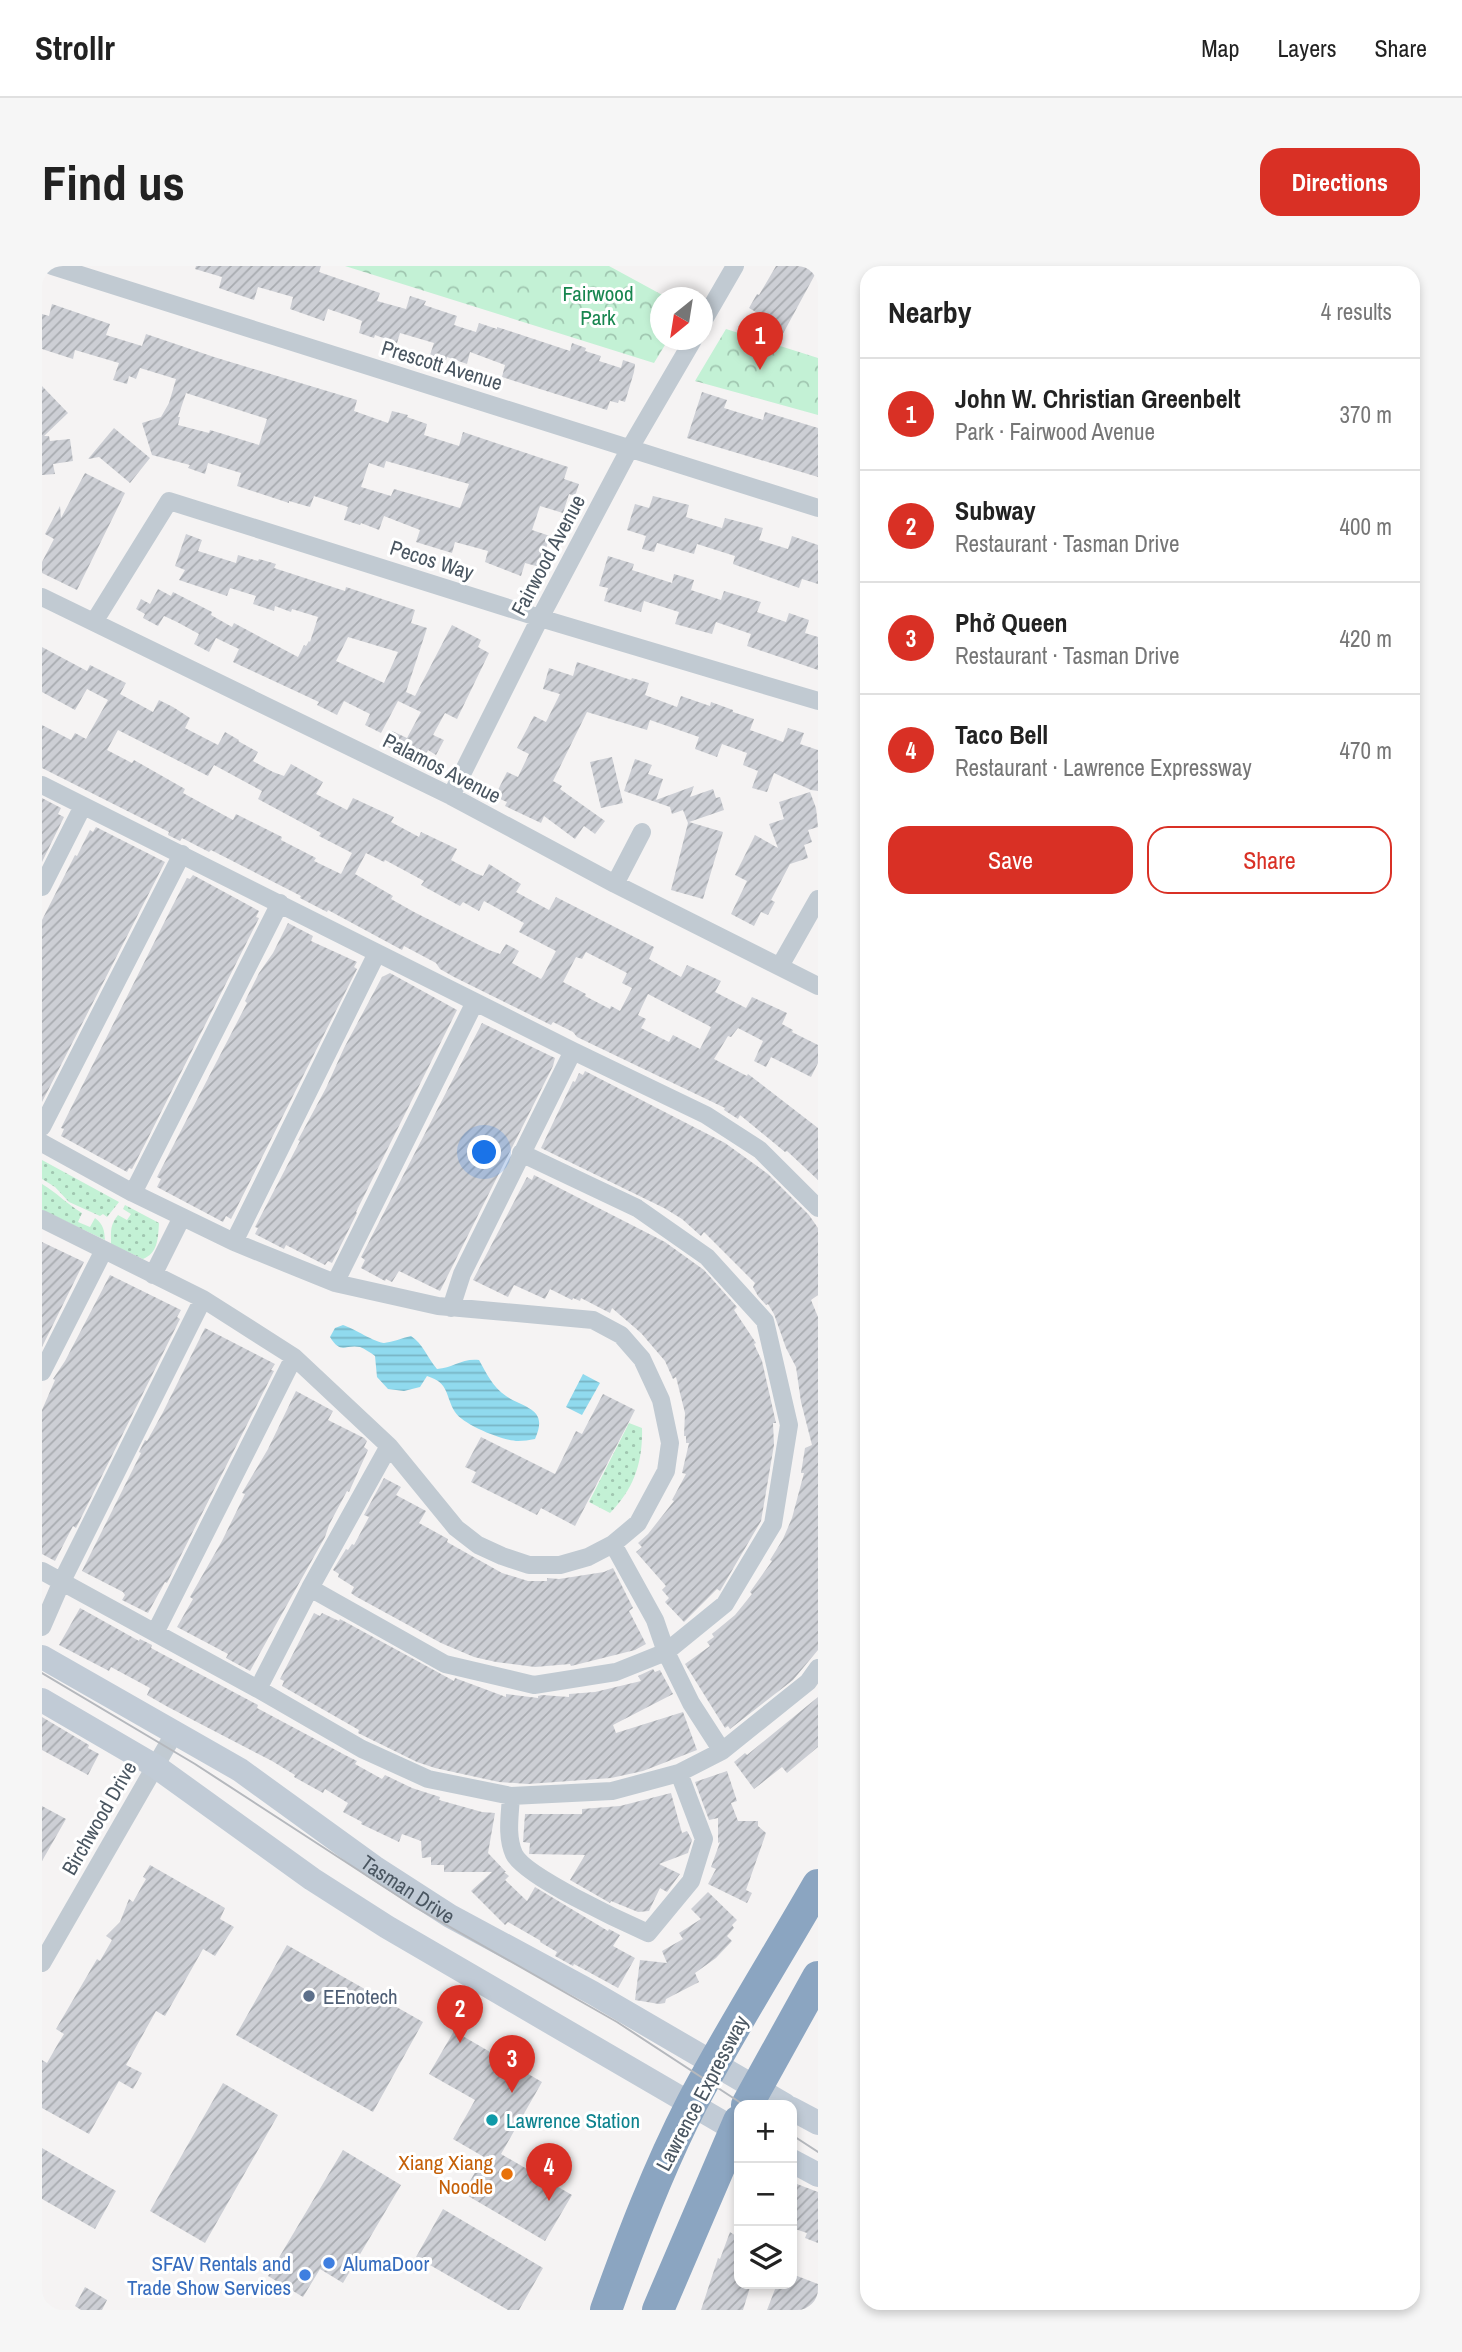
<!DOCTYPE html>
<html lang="en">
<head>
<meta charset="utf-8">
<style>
	:root { --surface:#fff; --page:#f6f6f6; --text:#222; --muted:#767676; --line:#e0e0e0; --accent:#d93025 }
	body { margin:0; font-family:"Archivo Narrow",sans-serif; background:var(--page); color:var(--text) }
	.controls { position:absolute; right:21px; bottom:21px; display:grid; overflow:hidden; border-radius:14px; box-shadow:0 4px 10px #0003 }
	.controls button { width:63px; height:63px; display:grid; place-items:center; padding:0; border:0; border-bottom:2px solid var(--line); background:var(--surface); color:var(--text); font:35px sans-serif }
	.compass { position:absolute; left:608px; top:21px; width:63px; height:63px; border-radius:50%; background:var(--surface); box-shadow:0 4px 10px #0003; rotate:210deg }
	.you { position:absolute; left:443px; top:887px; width:24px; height:24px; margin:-18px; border:5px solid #fff; border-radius:50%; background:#1a73e8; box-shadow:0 0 0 10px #1a73e833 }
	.badge { display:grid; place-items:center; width:46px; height:46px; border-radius:50%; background:var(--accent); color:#fff; font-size:23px; font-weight:700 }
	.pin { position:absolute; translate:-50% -58px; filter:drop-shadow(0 2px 4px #0008) }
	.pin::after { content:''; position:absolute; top:37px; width:24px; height:21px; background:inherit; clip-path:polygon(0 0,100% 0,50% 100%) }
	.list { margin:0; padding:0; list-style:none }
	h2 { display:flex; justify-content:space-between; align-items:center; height:91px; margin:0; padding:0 28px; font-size:30px }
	h2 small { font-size:23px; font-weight:400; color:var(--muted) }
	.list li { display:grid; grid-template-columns:46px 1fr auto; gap:21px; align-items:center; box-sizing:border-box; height:112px; padding:0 28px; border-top:2px solid var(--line) }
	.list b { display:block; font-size:26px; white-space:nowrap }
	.list p { margin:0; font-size:23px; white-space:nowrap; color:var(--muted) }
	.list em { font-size:23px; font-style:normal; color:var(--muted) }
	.actions { display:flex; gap:14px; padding:21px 28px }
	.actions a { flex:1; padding:16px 0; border:2px solid var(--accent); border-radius:21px; text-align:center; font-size:24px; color:var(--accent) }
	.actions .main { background:var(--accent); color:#fff }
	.icon { flex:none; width:38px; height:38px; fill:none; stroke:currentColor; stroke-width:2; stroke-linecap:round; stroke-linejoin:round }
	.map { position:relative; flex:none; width:776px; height:2044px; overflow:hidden; border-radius:21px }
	header { display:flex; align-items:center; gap:42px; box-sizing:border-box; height:98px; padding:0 35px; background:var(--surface); border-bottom:2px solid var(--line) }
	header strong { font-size:33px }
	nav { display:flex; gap:38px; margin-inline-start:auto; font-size:24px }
	.intro { display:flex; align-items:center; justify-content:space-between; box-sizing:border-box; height:168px; padding:0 42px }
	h1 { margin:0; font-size:49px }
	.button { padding:18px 32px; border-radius:21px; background:var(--accent); color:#fff; font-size:24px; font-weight:700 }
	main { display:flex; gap:42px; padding:0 42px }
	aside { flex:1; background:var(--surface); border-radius:21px; box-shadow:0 4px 10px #0003 }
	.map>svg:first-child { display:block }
</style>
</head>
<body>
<header>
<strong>Strollr</strong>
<nav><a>Map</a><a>Layers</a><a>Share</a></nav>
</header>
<div class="intro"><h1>Find us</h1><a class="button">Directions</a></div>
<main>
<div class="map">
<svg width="776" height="2044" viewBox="0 0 776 2044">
	<defs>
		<pattern id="grass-dots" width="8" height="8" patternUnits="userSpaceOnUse" patternTransform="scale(1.75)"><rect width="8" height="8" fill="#c3f1d5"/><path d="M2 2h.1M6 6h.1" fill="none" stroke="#a0c6b0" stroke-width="1.8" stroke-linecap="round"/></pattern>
		<pattern id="park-crowns" width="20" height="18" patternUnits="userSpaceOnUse" patternTransform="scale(1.75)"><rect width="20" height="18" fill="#c3f1d5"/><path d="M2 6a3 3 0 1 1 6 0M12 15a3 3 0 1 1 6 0" fill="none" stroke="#a0c6b0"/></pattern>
		<pattern id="water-rules" width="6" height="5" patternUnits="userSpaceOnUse" patternTransform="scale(1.75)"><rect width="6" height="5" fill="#90daee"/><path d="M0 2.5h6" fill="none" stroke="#78b4c4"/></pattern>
		<pattern id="building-hatch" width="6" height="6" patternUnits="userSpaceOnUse" patternTransform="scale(1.75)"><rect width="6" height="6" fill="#cdcfd5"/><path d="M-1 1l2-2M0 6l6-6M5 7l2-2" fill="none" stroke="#a8abb0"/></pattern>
	</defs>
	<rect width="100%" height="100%" fill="#f5f3f3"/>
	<path fill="url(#grass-dots)" d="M0 894 77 936 65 951 61 948 58 950 27 936 13 921 0 913Z
		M0 918C14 926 25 938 40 947L36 956 48 961 53 952C62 959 62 964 63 974L0 944Z
		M83 939 117 957C116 972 116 987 101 993L69 978C69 965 68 959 76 949L85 954 89 948 81 943Z
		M587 1157 600 1162C601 1196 592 1223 568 1247L547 1236Z"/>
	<path fill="url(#park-crowns)" d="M303 0H567L624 31 618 32V74H626L612 97Z
		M684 63 776 92V149L653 115Z"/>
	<path fill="url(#water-rules)" d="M301 1059C311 1062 334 1077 342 1077 351 1076 360 1072 369 1070 381 1078 385 1091 395 1103 411 1102 420 1092 437 1094 445 1108 450 1120 464 1130 483 1143 507 1142 493 1173 487 1174 482 1175 476 1175 462 1175 421 1159 413 1146 403 1130 408 1117 385 1110L378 1121 362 1125 346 1123 335 1111 333 1090C329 1087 323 1083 318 1081 303 1078 299 1089 288 1071L293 1062Z
		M541 1108 558 1117 540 1149 524 1141Z"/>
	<path fill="url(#building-hatch)" fill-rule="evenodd" d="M154 0H279L277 6 338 27 335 35 364 43 368 30 384 35 382 39 415 50 412 59 434 66 437 57 455 63V61L528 85 530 77 544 82 543 85 559 90 557 95 579 102 581 94 593 98 592 106 583 136 577 134 576 137 568 135 565 144 460 111 463 99 428 86 425 98 405 91 404 94 388 89 392 77 358 67 355 77 333 69 332 72 317 67 320 55 310 51 286 43 282 55 248 43 251 31 216 21 212 34 197 29 177 22 180 11 153 3Z
		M734 0H776V3L737 75 730 71 728 75 710 65 719 49 707 42 715 28 717 29Z
		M10 38 68 58 64 69 100 80 104 68 172 91 315 134 312 145 346 157 350 145 366 149 365 151 385 158 382 169 417 180 421 166 526 201 522 213 537 218 533 230 527 228 521 247 498 240 490 264 508 270 498 301 483 297 479 310 443 296 446 285 413 276 410 287 374 276 378 264 342 250 337 264 319 257 318 259 302 254 306 241 272 230 268 241 247 235V237L195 220 199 207 166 197 163 208 146 202 148 199 110 189 100 157 119 151 127 137 134 113 98 102 94 113 87 110 85 118 71 114 77 97 33 84 31 93 0 83V48L7 50ZM144 127 225 153 217 179 168 164 167 167 136 159 138 151H136ZM344 195 427 218 418 242 352 223 349 230 319 221 327 197 342 202Z
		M0 120 26 147 2 170H7L8 175 28 173 31 195 11 198 13 208 0 209Z
		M660 126 685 134 682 142 721 154 723 146 776 162V211L645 172Z
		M72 162 108 192 88 217 57 191 46 193Z
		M43 207 83 227 35 324 0 307V296L12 273 3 268 18 240 19 252Z
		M611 230 647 239 644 251 680 262 683 252 721 262 717 274 746 283 750 270 776 279V318L760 313 757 322 691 298 693 290 655 278 652 288 615 277 612 286 600 283 604 270 585 264 593 238 607 242Z
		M144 268 160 274 156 285 194 297 196 289 216 295 217 293 234 298 232 302 303 325 304 321 373 344 369 357 385 362 364 426 373 430 410 359 439 374 436 381 447 387 415 453 403 447 391 469 402 474 394 489 386 484 379 498 342 479 350 465 365 472 379 446 356 435 339 467 323 459 328 448 302 435 295 449 275 439 277 436 191 396 197 383 174 372 167 386 152 378 157 368 135 356 122 350 116 360 101 352 103 348 94 343 99 333 108 338 116 323 129 330 131 326 170 346 169 349 190 361 192 357 256 391 262 379 264 380 267 375 268 376 276 351 250 343 249 346 233 340 232 345 211 338 214 330 188 322 185 330 137 314 143 304 133 300ZM306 371 356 386 342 417 294 395Z
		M566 290 592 298 590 304 630 317 632 308 652 314 649 324 679 334 682 325 719 336 715 346 744 356 747 347 767 354 763 367 776 371V404L705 380 709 368 674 356 670 368 633 358 637 346 602 335 599 346 562 335 566 322 557 320Z
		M0 381 45 405 48 399 84 417 78 428 111 446 117 434 131 441 148 452 143 462 176 479 183 466 197 474 196 475 216 486 211 495 231 506 242 510 249 498 281 516 274 528 305 544 311 532 352 551 349 556 377 571 379 566 415 583 409 594 433 607 441 610 447 598 479 618 474 626 507 644 514 631 612 681 607 693 639 711 645 699 679 715 673 726 704 742 710 731 745 747 740 758 751 764 750 766 776 779V797L769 811 729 791 724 801 712 795 721 775 696 762 689 771 686 770 672 793 705 810 706 808 776 862V914L745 885 743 886 698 849 696 853 682 844 683 842 535 771 531 766 511 756 509 759 412 711 398 703 394 697 362 680 360 684 286 644 285 646 258 632 259 630 169 584 167 586 140 572 138 575 126 569 127 566 0 502V459L29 474 33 467 44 473 66 434 45 423 33 444 0 426ZM76 464 166 510 172 499 220 525 216 533 279 567 277 570 310 587 299 608 272 595 274 592 239 574 240 571 194 548 191 554 141 527 143 523 92 494 90 497 65 484ZM324 587 342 596 343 594 382 615 379 619 418 640 421 636 437 645 442 635 482 657 477 666 514 685 501 710 499 713 470 697 477 685 464 678 458 688 447 684 372 646 349 633 351 630 313 608ZM544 686 585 707 580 717 590 722 578 745 569 740 568 743 543 730 544 728 521 716 534 691 540 693ZM606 728 669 761 658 783 631 769 627 776 599 762 604 753 596 749Z
		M535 396 589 414 590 412 607 417 603 429 635 441 639 430 668 440 669 436 691 444V446L712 453 708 464 741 476 746 462 762 467 758 478 776 484V525L769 524 732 507 725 526 710 522 716 505 701 499 705 487 680 478 675 491 653 483 657 471 608 454 605 464 545 446 511 515 520 520 518 523 563 555 553 568 542 560 533 573 502 550 499 557 463 540 465 536 458 533 460 529 455 526 465 506 476 511 487 488 475 482 492 450 504 456 518 428 501 423 507 402 531 410Z
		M570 491 581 537 559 542 548 496Z
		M593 493 610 499 606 508 621 513 614 534 652 520 648 531 671 523 674 532 678 531 682 544 647 556 681 566 661 633 629 624 646 557 641 544 630 548 628 541 582 525Z
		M768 526 774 542 776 561 766 564 770 576 762 579 766 592 748 598 729 634 733 636 726 649 719 646 712 660 689 648 705 615 693 609 713 569 736 582 727 558 742 553 737 536Z
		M0 532 19 542 16 548 22 551 0 596Z
		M54 561 123 596 0 836V654L33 589 35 590 48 564 51 566Z
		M151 609 217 645 214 651 217 652 103 878 90 903 87 902 85 906 19 870 22 863 19 862 131 639 145 612 148 613Z
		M246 657 271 670 269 675 315 696 312 701 315 703 189 953 184 950 181 956 115 921 119 913 115 911 205 737 203 735 217 707 231 687Z
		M348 707 415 744 314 946 315 947 290 997 286 995 283 999 244 979 242 983 213 968 216 962 213 961 258 875 256 874 284 822 302 782 340 711Z
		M440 757 513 792 511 800 398 1025 357 1005 350 1016 344 1013 343 1015 319 1002 323 994 319 991Z
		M543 805 683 877 726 908 767 949 776 962V1029L769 1034 776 1051V1384L751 1414 688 1463 686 1460 683 1462 643 1398 668 1380 665 1376 672 1371 670 1368 693 1349 710 1328 708 1326 730 1295 728 1294 741 1273 750 1252 762 1207H759L763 1182 770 1179 759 1136 754 1101 744 1082 732 1048 726 1038 724 1039 716 1030 711 1021 713 1017 662 966 659 970 640 953 622 942 499 882 531 815 533 816 537 807 541 809Z
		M492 909 623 976 662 1004 695 1041 692 1044 714 1077 712 1078 720 1095 734 1157H731L732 1179 719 1255 678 1325 675 1323 642 1356 623 1336 627 1332 620 1324 624 1320 594 1286 600 1281 596 1277 606 1268 632 1235 630 1234 644 1208 640 1207 647 1177H644V1170H642L643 1147 634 1111 631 1113 623 1095 599 1067 570 1042 568 1047 539 1032 538 1035 531 1032 530 1034 508 1023 503 1033 472 1019 466 1031 431 1014 485 911 490 914Z
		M0 976 42 996 0 1081Z
		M68 1009 139 1044 135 1051 138 1053 34 1262 31 1260 13 1295 0 1288V1144L13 1114 11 1113 23 1095Z
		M163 1062 233 1098 229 1104 232 1105 125 1317 123 1316 106 1347 80 1334 83 1329 81 1326 40 1305 99 1187 97 1186 103 1174 105 1175 120 1148Z
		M254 1125 291 1145 286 1154 322 1172 325 1175 322 1181 326 1184 307 1226 305 1225 287 1259 283 1271 208 1405 184 1392 186 1388 135 1361 151 1333 148 1331 180 1275 203 1228 200 1227 226 1183Z
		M561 1128 593 1144 533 1260 499 1242 495 1249 429 1216 434 1206 423 1201 439 1171 513 1208 534 1165 540 1168Z
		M342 1212 359 1221 354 1229 384 1245 377 1257 406 1273 405 1276 460 1307 486 1315H505V1312L517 1313 562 1306 571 1302 591 1342 587 1345 604 1378 593 1384 529 1400 528 1398 493 1401 454 1396 432 1391 399 1377 313 1330 309 1327 312 1321 296 1311 297 1308 291 1304 304 1283 306 1284 310 1278 312 1279 327 1251 322 1249Z
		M38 1342 90 1371 97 1375 98 1373 110 1379 109 1382 216 1439 215 1442 303 1489 315 1495 313 1498 340 1513 343 1509 370 1522 398 1531 397 1534 440 1546 453 1547 446 1587 464 1606H462L467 1610 463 1614 485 1635 493 1621 566 1665 567 1663 578 1669 571 1680 593 1692 576 1722 532 1698 531 1700 513 1690 515 1686 498 1676 499 1675 466 1656 463 1659 429 1625 450 1606H402V1599H389V1591L380 1592 379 1575 360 1568 357 1576 319 1558 320 1556 301 1546 306 1537 283 1523 281 1527 252 1511 253 1509 230 1495 126 1441 105 1429 108 1422 69 1401 67 1405 17 1379Z
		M272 1347 278 1350 280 1347 297 1355 298 1353 412 1415 413 1412 464 1431V1428L496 1432V1430L500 1429 527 1431V1428L553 1426 599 1415 596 1410 611 1403 613 1406 618 1404 631 1428 571 1459 574 1467 641 1446 655 1484 601 1505 569 1512 486 1518 457 1516 393 1502 375 1496 316 1467 317 1464 240 1420 242 1415 238 1413Z
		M776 1431V1481L745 1507 740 1501 712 1523 692 1496 703 1487 705 1489Z
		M0 1451 47 1479 46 1482 57 1488 46 1509 0 1484Z
		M685 1505 695 1535 689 1537 696 1555H716V1560L724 1567 704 1624 710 1627 705 1637 666 1618 674 1603 669 1601 678 1576 676 1577V1552L667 1554 653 1516Z
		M629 1527 640 1567 645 1565 650 1574 646 1587 617 1598 638 1608 625 1626 618 1622 607 1645 596 1646 569 1635 568 1637 528 1614 543 1589 487 1588 488 1577 481 1576 483 1548H540V1543L578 1540Z
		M0 1540 24 1553 0 1595Z
		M108 1599 183 1642 178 1653 192 1661 173 1690 161 1683 123 1750 114 1745 84 1799 100 1807 91 1823 77 1815 47 1868 0 1842V1794L5 1797 17 1776 22 1768 14 1763 55 1693 58 1695 70 1674 64 1670 78 1656 87 1633 91 1636 104 1613 101 1611Z
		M666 1626 695 1654 690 1659 692 1662 685 1670 690 1675 674 1692 653 1707 657 1716 624 1733 623 1737 617 1738 593 1734 598 1694 625 1697 620 1685 641 1673 637 1667 659 1653 649 1643Z
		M245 1679 381 1756 331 1846 194 1769Z
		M412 1765 500 1816 459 1888 530 1929 503 1975 421 1927 442 1891 411 1873 433 1834 387 1808Z
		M181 1817 236 1849 163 1977 108 1945Z
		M0 1882 74 1925 53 1963 0 1933Z
		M301 1884 359 1919 301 2017 278 2003 261 2031 226 2010Z
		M755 1918 776 1926V1977L763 1972 765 1967 750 1962V1920L753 1922Z
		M401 1943 501 2002 477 2044H466L374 1991Z
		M688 1966 697 1972V2018H709L701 2044H659L676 1992 678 1993Z
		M750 2008 776 2018V2033L773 2044H725L735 2018H750Z
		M43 2021 65 2034 60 2044H39L33 2040Z"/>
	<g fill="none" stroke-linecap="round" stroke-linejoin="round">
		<path stroke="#c1cad2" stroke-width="18" d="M10 0 776 242
			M660 57 693 0
			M0 331 409 530 573 618 776 720
			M52 356 127 235 498 352 776 435
			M0 519 531 785 664 849 718 884 776 942
			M409 530 498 352 588 182 651 74
			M573 618 600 566
			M0 621 41 540
			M738 700 776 633
			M0 861 140 588
			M0 877 91 927 192 976 293 1017 396 1040 551 1054 579 1069 600 1093 619 1134 628 1177 624 1205 596 1257 571 1278 546 1291 518 1299H487L460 1290 436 1279 414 1262 347 1180 252 1091 161 1033 0 953
			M91 927 238 637
			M192 976 335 687
			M111 1009 140 951
			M293 1017 433 736
			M409 1042 420 1008 531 785
			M0 1106 62 984
			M571 1278 613 1354 624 1386 649 1437 680 1485
			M0 1305 216 1423 320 1483 386 1513 469 1530 570 1525 637 1507 680 1485 766 1416 776 1402
			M268 1322 403 1398 492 1419 574 1406 624 1386 683 1338 731 1258 747 1159 723 1055 665 991 595 942 479 887
			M0 1361 20 1315 161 1033
			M113 1367 252 1091
			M216 1423 268 1322 347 1180
			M469 1530C468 1549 464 1570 472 1588 482 1610 581 1656 606 1667L649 1615 662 1573 637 1507
			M0 1697 133 1466"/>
		<g stroke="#c1cbd6" stroke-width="24">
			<path id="s1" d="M0 1391 198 1504 332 1601 408 1650 551 1727 743 1839"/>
			<path d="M0 1434 113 1500 270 1613 345 1661 697 1866"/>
			<path d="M750 1843 776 1857"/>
			<path d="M750 1895 776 1909"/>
		</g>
		<path stroke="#8ba5c1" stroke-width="32" d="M705 1839 776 1711
			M564 2044C589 1974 616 1903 650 1837 689 1763 734 1692 776 1619
			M616 2044 697 1855"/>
		<path stroke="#b5b8bd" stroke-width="2" d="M0 1407 153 1498 373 1641 575 1756 702 1839
			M750 1869 776 1886"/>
	</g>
	<circle fill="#5c6f8a" stroke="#fff" stroke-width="2.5" cx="267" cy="1730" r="7"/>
	<circle fill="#0f9aa8" stroke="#fff" stroke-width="2.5" cx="450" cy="1854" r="7"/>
	<circle fill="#e8710a" stroke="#fff" stroke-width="2.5" cx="465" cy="1908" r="7"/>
	<g fill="#3f7fe0" stroke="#fff" stroke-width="2.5">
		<circle cx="287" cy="1997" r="7"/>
		<circle cx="263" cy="2009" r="7"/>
	</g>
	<g text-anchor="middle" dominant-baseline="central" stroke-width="6" stroke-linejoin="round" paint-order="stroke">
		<g font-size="21" fill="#17864f" stroke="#fff">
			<text x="556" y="27">Fairwood<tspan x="556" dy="24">Park</tspan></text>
		</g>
		<g font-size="21" fill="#4a5661" stroke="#fff">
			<text transform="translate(400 99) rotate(17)">Prescott Avenue</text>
			<text transform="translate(506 289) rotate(-62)">Fairwood Avenue</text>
			<text transform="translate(390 294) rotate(18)">Pecos Way</text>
			<text transform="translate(400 502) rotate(27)">Palamos Avenue</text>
			<text transform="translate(57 1552) rotate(-60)">Birchwood Drive</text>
			<text stroke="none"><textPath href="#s1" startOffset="434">Tasman Drive</textPath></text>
			<text transform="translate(660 1827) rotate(-62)">Lawrence Expressway</text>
		</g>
		<g font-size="21" fill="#4e5e75" stroke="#fff" text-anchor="start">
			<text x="281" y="1730">EEnotech</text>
		</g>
		<g font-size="21" fill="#0d838f" stroke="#fff" text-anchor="start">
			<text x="464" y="1854">Lawrence Station</text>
		</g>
		<g font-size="21" fill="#c56008" stroke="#fff" text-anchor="end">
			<text x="451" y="1896">Xiang Xiang<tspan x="451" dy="24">Noodle</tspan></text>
		</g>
		<g font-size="21" fill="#366cbe" stroke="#fff" text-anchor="end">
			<text x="249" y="1997">SFAV Rentals and<tspan x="249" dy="24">Trade Show Services</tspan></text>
			<text x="301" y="1997" text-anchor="start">AlumaDoor</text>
		</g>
	</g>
</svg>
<div class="controls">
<button>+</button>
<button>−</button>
<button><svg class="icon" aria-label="layers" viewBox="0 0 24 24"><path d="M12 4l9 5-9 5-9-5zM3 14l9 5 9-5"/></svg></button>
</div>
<svg class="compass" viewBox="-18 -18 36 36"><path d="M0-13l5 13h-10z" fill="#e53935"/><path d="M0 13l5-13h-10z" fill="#767676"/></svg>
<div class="you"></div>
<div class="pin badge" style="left:718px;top:104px">1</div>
<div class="pin badge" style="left:418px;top:1777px">2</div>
<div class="pin badge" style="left:470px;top:1827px">3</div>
<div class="pin badge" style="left:507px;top:1935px">4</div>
</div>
<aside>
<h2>Nearby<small>4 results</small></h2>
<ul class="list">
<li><span class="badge">1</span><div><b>John W. Christian Greenbelt</b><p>Park · Fairwood Avenue</p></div><em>370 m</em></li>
<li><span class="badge">2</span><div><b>Subway</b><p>Restaurant · Tasman Drive</p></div><em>400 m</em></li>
<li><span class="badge">3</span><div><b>Phở Queen</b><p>Restaurant · Tasman Drive</p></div><em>420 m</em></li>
<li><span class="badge">4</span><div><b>Taco Bell</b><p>Restaurant · Lawrence Expressway</p></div><em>470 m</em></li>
</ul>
<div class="actions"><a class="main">Save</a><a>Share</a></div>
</aside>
</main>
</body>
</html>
